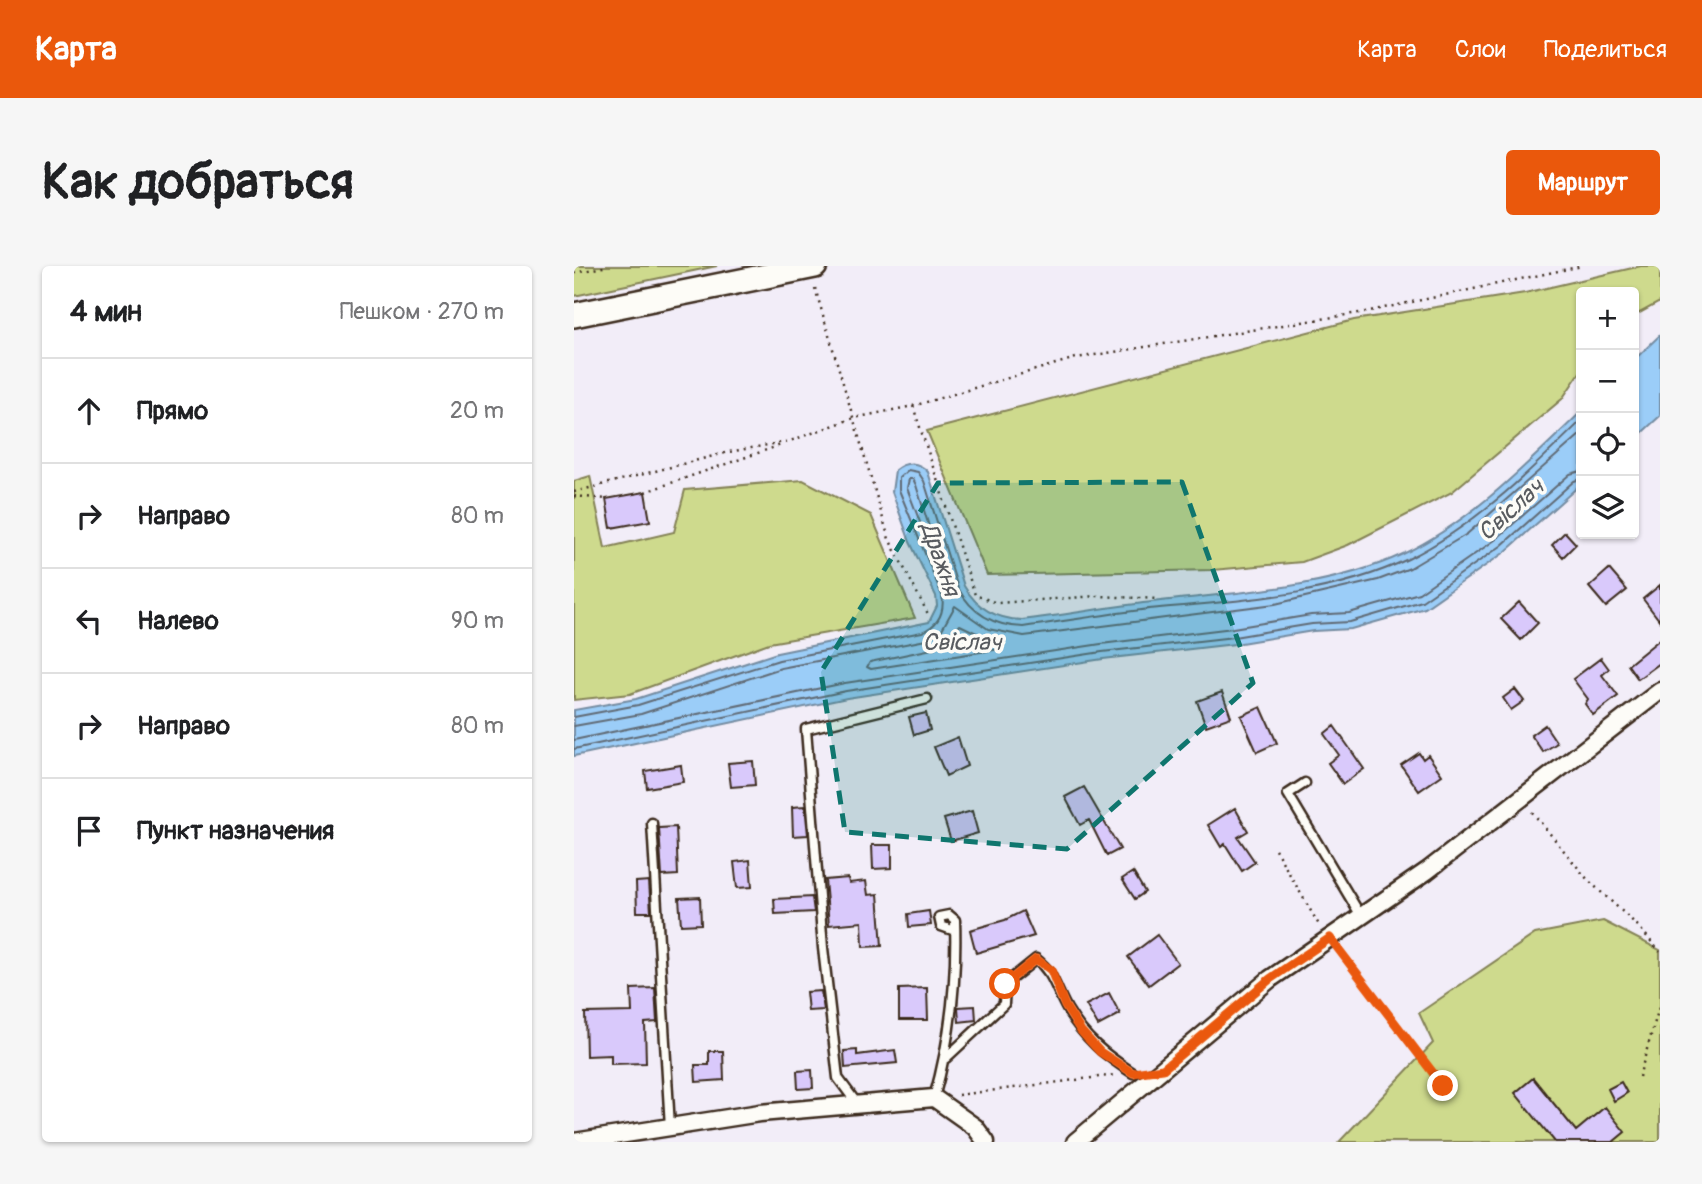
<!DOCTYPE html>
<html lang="ru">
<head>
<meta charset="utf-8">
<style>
	:root { --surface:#fff; --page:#f6f6f6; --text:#202124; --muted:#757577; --line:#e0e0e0; --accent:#ea580c }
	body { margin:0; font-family:Pangolin,sans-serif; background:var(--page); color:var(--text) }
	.controls { position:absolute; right:21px; top:21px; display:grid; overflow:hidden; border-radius:7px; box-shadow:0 2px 5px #0004 }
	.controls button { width:63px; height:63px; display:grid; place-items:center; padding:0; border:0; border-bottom:2px solid var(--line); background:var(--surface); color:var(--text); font:35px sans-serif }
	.stop { position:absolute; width:21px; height:21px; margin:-16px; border:5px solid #ea580c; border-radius:50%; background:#fff }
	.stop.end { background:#ea580c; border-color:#fff; box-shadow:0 2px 7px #0008 }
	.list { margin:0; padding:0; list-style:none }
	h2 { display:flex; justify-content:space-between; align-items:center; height:91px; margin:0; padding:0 28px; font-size:30px }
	h2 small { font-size:23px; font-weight:400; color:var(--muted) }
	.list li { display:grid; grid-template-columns:46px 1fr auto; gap:21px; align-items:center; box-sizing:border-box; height:105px; padding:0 28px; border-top:2px solid var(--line) }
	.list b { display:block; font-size:26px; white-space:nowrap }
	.list em { font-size:23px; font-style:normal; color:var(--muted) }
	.icon { flex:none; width:38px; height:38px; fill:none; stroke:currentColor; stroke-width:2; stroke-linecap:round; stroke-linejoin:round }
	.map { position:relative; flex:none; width:1086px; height:876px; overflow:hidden; border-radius:7px }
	header { display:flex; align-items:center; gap:42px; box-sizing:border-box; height:98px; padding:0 35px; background:var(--accent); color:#fff }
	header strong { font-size:33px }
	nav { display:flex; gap:38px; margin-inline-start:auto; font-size:24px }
	.intro { display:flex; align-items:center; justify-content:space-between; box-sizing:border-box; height:168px; padding:0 42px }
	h1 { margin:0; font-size:49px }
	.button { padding:18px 32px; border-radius:7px; background:var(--accent); color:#fff; font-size:24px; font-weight:700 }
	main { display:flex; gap:42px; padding:0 42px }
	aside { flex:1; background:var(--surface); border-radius:7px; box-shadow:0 2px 5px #0004 }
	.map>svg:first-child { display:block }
</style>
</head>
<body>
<header>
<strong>Карта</strong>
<nav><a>Карта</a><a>Слои</a><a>Поделиться</a></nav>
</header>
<div class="intro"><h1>Как добраться</h1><a class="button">Маршрут</a></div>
<main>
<aside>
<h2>4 мин<small>Пешком · 270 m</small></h2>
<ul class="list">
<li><svg class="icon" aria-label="ahead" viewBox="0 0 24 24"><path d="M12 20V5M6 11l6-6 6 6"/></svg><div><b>Прямо</b></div><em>20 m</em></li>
<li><svg class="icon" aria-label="right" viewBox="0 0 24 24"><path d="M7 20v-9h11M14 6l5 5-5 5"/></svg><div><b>Направо</b></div><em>80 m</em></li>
<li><svg class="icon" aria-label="left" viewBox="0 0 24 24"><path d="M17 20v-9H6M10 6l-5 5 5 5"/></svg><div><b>Налево</b></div><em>90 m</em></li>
<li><svg class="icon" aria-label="right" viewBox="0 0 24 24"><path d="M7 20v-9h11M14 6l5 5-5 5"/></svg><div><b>Направо</b></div><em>80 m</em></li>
<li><svg class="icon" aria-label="arrive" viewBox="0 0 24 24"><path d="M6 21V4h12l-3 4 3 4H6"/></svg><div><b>Пункт назначения</b></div></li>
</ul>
</aside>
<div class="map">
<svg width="1086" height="876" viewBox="0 0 1086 876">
	<rect width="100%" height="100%" fill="#f2edf8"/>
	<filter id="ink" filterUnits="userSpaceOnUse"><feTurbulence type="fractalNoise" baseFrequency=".0143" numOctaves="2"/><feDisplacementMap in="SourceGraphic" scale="14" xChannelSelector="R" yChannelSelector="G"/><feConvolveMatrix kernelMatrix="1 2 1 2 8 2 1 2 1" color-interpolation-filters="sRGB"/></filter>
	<g filter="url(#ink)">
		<path fill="#ceda8d" stroke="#848256" stroke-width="2" d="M0 0H143L0 30Z
			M1067 0H1086V36L1060 50V26H1007V105L988 133 878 226 774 279 728 296 639 304 413 309 353 165 780 54 951 27Z
			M16 210 31 282 100 266 111 224 229 214 297 249 341 352 195 377 56 428 0 434V215Z
			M1029 655 1086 684V876H765L859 777 845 747 961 668Z"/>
		<path fill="#9bcdf8" stroke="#758ca1" stroke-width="2" d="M1086 69V150L1060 174V94Z
			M1007 146V218L931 286 851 342 777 363 739 365 661 378 529 393 273 432 0 490V444L62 433 203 387 355 356 363 340 362 330 336 276 318 226 321 204C332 195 344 195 354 206L390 320C403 343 422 353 448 354 489 349 529 342 569 337 656 326 749 325 829 288 897 256 954 197 1007 146Z"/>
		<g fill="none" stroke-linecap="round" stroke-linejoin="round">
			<path stroke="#616b75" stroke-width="2" d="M335 213H339L342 219 358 270 356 274 352 272 333 222Z
				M386 359 425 378 426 383 297 403 293 401 296 396 358 383 371 376Z
				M0 451 64 439 205 394 348 366C365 359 371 347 368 329L325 224V212L334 204 344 206 350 215 384 322C398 348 420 360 449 361 491 355 533 348 575 343 660 335 755 331 834 293 900 261 955 206 1007 155
				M0 460 67 448 207 402 352 374 367 365 381 340 414 363 450 370 701 338 804 314 836 302 893 268 1007 168
				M0 474 271 417 527 378 659 362 737 349 775 347 845 327 921 274 996 208 1007 205
				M0 483 272 425 528 386 660 371 738 358 776 356 848 335 927 280 1000 215 1007 213"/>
		</g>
		<path fill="#d9c9fb" stroke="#3b2a1e" stroke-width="2" d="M71 226 76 255 37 262 32 233Z
			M991 266 1002 278 989 291 978 279Z
			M1035 303 1053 324 1032 341 1015 321Z
			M1086 319V355L1069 333Z
			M945 336 964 357 947 374 927 353Z
			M1086 373V397L1064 413 1054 399Z
			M1027 392 1035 403 1028 409 1044 430 1019 449 1011 438 1014 433 999 413Z
			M941 423 950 435 937 444 929 432Z
			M648 426 657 451 632 460 623 435Z
			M687 441 703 477 683 486 667 450Z
			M352 447 356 464 340 469 335 451Z
			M971 459 983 477 969 486 957 469Z
			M760 460 790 503 769 518 754 497 765 489 750 468Z
			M384 471 393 500 372 510 360 481Z
			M845 487 849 493 854 489 868 509 845 525 827 499Z
			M179 495 181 519 157 521 154 497Z
			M107 499 109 516 73 522 71 505Z
			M510 521 546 583 533 590 515 554 506 559 491 531Z
			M231 540 234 569 219 570 218 541Z
			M661 542 674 565 664 571 681 596 668 605 651 578 647 581 634 559Z
			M398 545 404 567 377 575 370 553Z
			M102 561 104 609 88 610 85 562Z
			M298 579H318V602L299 603Z
			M176 594 178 621 163 622 160 596Z
			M559 606 571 626 561 633 548 613Z
			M274 612 275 617 292 615 294 629 304 628 308 680 289 681 288 656 255 659 251 614Z
			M75 615 77 646H63L62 616Z
			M126 631 127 658 107 659 105 632Z
			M238 631 240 646 201 648 200 633Z
			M355 645 357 659 335 661 334 648Z
			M449 645 460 670 402 687 396 664 431 654Z
			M583 669 604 697 575 719 554 691Z
			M81 722 83 756 71 757 72 797 37 798V789L12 790 11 747 58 746 57 723Z
			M353 722 354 754H325V723Z
			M247 725 250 744 234 745 232 726Z
			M535 727 546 748 524 760 512 739Z
			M401 740 402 754 385 756 384 741Z
			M283 784V789L321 784 323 797 271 802 270 785Z
			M135 785H149L150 814 122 816 121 799H135Z
			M238 804 239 822 224 823 223 805Z
			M959 812 1002 865 1031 841 1051 866 1039 876H981L941 827Z
			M1047 816 1053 827 1040 835 1034 823Z"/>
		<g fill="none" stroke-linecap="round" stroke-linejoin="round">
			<defs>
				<path id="lane" d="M731 517 714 528 787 650
					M78 557 96 861
					M372 792 430 738 431 718 462 693C480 707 482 724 493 743 510 772 531 789 559 807
					M360 832C377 772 383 716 381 654L375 649 365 651 367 660 381 665
					M284 839 264 812 249 682 232 463 353 433"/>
				<path id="street" d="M0 876 186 847 360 832 401 861 412 876
					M501 876 696 713 853 605 1086 425"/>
				<path id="secondary" d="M0 49 241 0"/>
			</defs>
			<use href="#lane" stroke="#3b2a1e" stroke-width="13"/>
			<use href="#street" stroke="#3b2a1e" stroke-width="21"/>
			<use href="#secondary" stroke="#3b2a1e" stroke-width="28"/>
			<path stroke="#3b2a1e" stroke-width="2.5" stroke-dasharray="2 5" stroke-linecap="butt" d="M0 7 34 0
				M241 22 315 273 354 348
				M339 140 401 329 423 337 524 330 585 333
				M0 226 155 186 216 175 280 152 339 140 502 92 791 46 1008 0
				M71 226 207 179
				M0 230 32 233
				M958 546 1014 614 1065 661 1086 686
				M701 583 745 659
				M767 685 869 820
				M1065 811 1086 738
				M384 829 541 809"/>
			<use href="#lane" stroke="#fdfcf7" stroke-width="8"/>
			<use href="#street" stroke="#fdfcf7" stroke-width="16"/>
			<use href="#secondary" stroke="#fdfcf7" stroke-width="23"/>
		</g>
	</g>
	<g fill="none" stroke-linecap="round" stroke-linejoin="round" filter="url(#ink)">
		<path stroke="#ea580c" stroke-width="9" d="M431 718 462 693 477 704 491 740 507 765 526 786 559 807 589 803 696 713 756 672 869 820"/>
	</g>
	<path fill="#0f766e" fill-opacity="0.2" stroke="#0f766e" stroke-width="5" stroke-dasharray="14 9" stroke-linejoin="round" d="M608 216 679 417 493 583 271 566 247 406 364 217Z"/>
	<g text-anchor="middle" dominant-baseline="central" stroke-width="7" stroke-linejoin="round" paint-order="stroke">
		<g font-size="24" font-style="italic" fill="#585b5f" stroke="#fdfcf7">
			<text transform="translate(937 244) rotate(-42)">Свіслач</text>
			<text transform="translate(366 293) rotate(71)">Дражня</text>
			<text x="388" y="376">Свіслач</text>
		</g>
	</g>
</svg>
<div class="controls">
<button>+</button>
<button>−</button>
<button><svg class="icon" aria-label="locate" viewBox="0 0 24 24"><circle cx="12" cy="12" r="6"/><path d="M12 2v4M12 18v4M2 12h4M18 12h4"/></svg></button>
<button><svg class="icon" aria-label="layers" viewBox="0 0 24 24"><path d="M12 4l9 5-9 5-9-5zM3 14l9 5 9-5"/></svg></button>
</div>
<div class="stop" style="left:431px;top:718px"></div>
<div class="stop end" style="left:869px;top:820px"></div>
</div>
</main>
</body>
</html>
